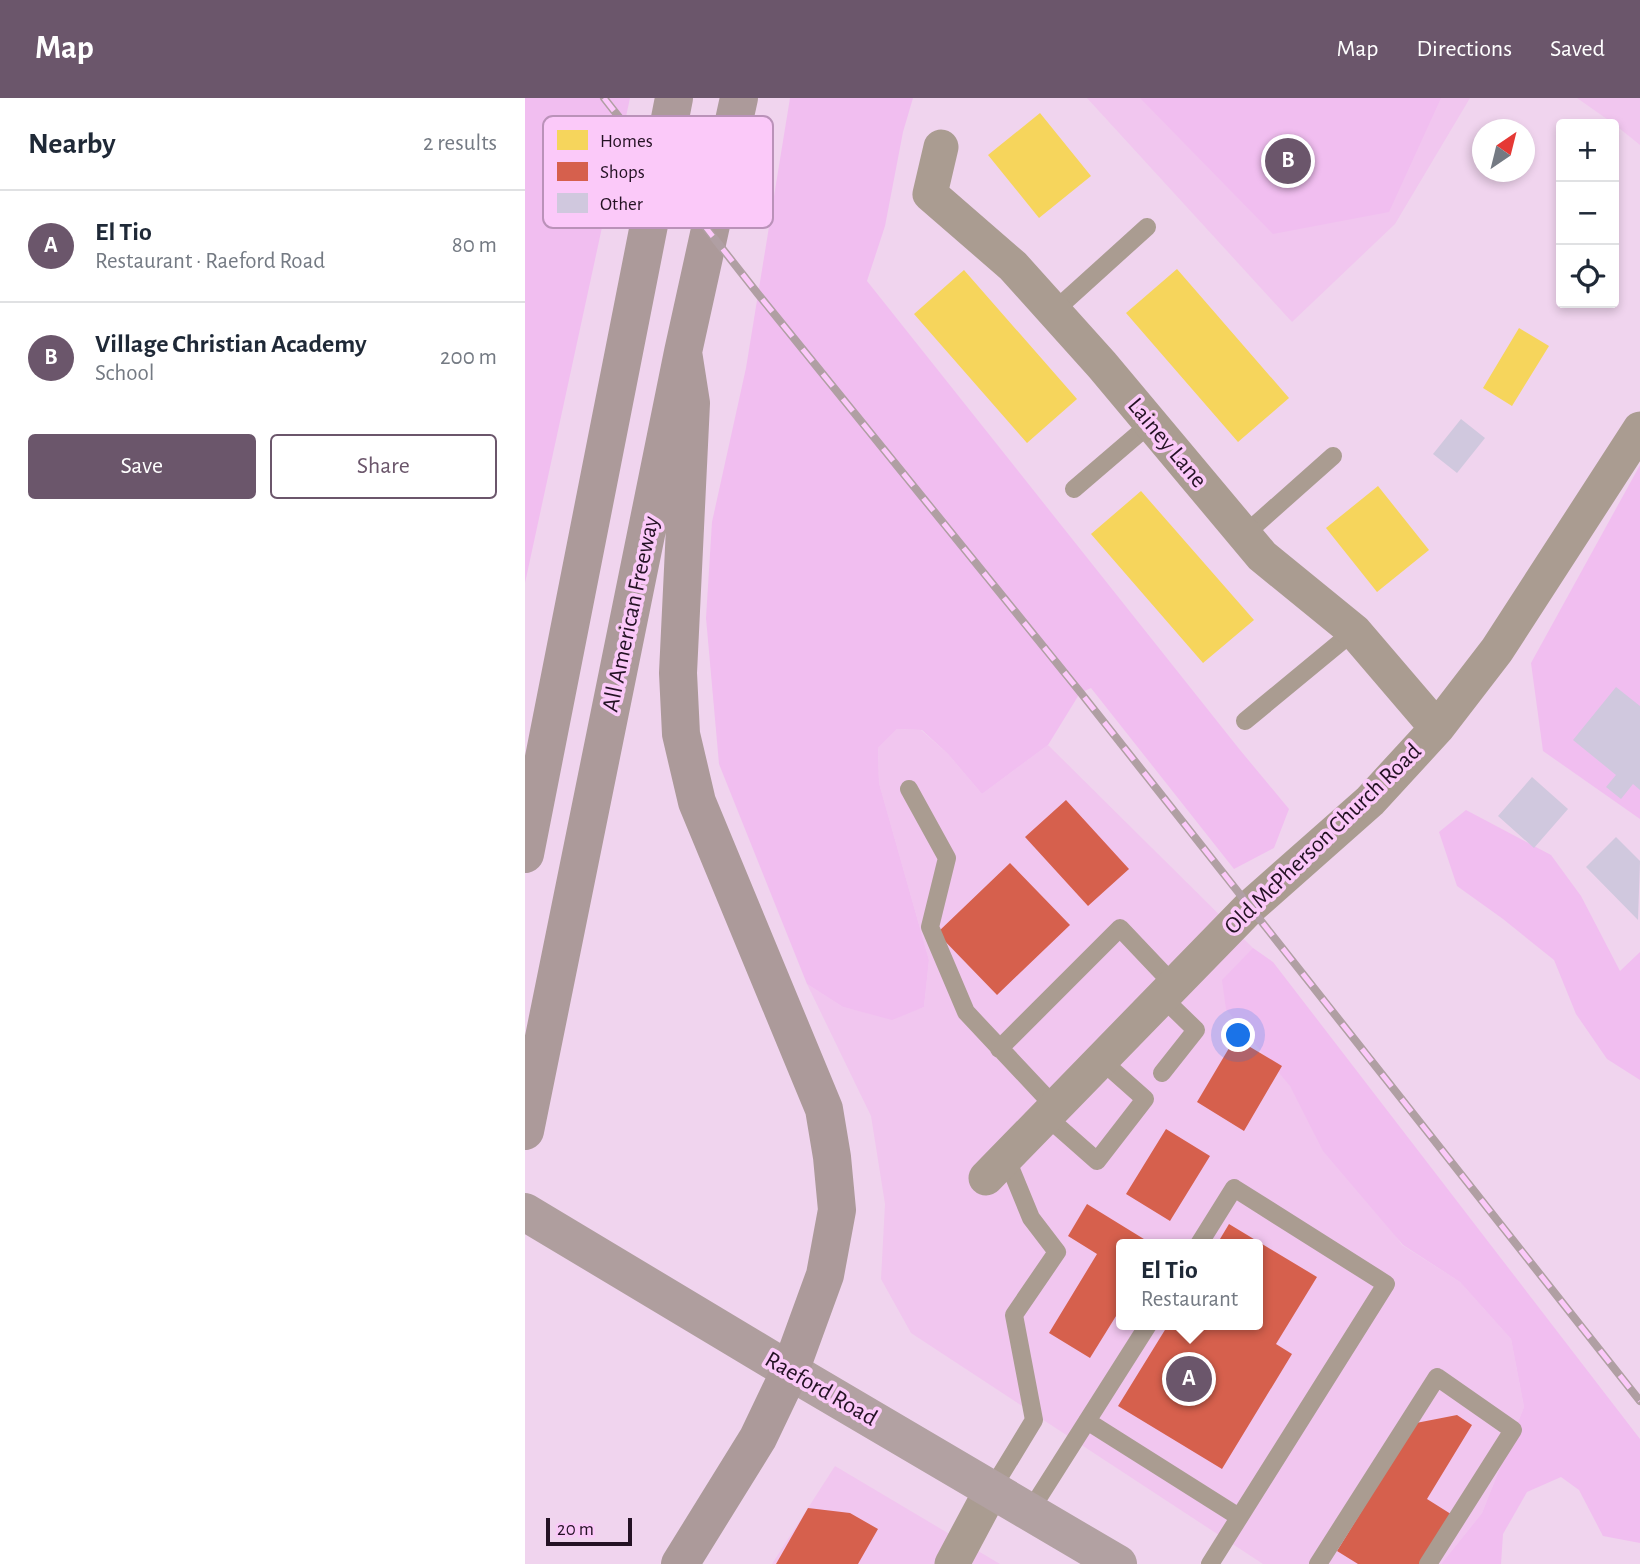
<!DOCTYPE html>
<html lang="en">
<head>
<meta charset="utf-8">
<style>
	:root { --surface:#fff; --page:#f6f6f7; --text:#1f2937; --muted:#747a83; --line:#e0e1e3; --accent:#6b566b }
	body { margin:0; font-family:"Alegreya Sans",sans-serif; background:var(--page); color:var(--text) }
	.controls { position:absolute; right:21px; top:21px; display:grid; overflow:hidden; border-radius:7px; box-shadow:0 4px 10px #0003 }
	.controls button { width:63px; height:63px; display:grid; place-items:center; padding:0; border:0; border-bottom:2px solid var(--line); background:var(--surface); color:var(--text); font:35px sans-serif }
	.compass { position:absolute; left:947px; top:21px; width:63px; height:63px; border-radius:50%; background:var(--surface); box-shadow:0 4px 10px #0003; rotate:35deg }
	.scale { position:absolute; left:21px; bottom:18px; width:86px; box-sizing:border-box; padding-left:7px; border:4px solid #241224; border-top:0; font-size:19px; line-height:24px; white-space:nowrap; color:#241224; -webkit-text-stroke:5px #fbc9f9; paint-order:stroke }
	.you { position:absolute; left:714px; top:938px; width:24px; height:24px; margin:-18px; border:5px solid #fff; border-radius:50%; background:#1a73e8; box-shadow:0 0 0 10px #1a73e833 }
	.badge { display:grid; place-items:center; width:46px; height:46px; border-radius:50%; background:var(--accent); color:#fff; font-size:23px; font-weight:700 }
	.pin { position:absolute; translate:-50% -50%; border:4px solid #fff; box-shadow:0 2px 7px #0006 }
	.popup { position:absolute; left:591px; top:1141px; width:147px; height:91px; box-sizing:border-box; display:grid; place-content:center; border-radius:7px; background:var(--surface); filter:drop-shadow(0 2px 5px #0005); font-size:23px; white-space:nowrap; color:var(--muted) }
	.popup b { font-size:26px; color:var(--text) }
	.popup::after { content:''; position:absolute; left:50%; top:100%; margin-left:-14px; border:14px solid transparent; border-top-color:var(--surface) }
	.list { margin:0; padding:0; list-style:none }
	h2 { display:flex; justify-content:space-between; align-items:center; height:91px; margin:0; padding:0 28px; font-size:30px }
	h2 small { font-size:23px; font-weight:400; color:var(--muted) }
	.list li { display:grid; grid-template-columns:46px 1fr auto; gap:21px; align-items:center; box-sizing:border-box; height:112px; padding:0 28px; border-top:2px solid var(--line) }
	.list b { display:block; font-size:26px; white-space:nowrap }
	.list p { margin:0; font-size:23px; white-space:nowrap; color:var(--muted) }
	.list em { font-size:23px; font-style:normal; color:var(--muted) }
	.actions { display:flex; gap:14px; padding:21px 28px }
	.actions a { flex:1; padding:16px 0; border:2px solid var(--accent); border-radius:7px; text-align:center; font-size:24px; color:var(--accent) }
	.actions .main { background:var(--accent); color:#fff }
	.icon { flex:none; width:38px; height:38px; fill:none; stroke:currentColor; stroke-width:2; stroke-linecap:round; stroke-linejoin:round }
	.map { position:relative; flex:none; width:1115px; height:1466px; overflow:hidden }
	header { display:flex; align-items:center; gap:42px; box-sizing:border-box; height:98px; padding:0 35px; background:var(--accent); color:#fff }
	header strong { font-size:33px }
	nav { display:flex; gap:38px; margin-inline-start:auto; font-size:24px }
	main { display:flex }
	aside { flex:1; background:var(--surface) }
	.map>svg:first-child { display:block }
</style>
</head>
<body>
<header>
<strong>Map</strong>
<nav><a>Map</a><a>Directions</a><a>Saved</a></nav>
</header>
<main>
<aside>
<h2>Nearby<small>2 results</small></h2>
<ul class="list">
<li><span class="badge">A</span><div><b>El Tio</b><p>Restaurant · Raeford Road</p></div><em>80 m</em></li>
<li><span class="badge">B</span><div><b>Village Christian Academy</b><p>School</p></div><em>200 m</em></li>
</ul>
<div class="actions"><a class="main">Save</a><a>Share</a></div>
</aside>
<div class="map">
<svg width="1115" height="1466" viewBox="0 0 1115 1466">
	<rect width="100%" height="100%" fill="#f0d4ee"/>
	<path fill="#f1c6ef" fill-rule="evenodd" d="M562 0H945L870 126 767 224Z
		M1052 0H1115V47L1089 26Z
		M372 631 396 632 423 656 457 696 523 647 728 850 765 988 877 1147 935 1184 986 1241 999 1309 957 1415 916 1466H738L386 1235 356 1181 360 1106 346 1018 282 886 318 909 366 921 399 909 404 862 354 685 353 650ZM596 1146H732V1227H596Z
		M310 1368 475 1466H247Z"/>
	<path fill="#f1bef0" d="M0 0H105L0 485Z
		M265 0H388L378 34 360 128 342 183 715 652 764 711 749 750 709 771 566 590 555 595 523 647 457 696 423 656 397 632 372 631 353 650 354 685 404 862 399 909 367 922 318 909 282 886 194 666 181 520 187 424 221 270Z
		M615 0H916L864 114 748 136Z
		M1115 367V721L1018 653 1006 565Z
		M941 712 1026 757 1056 798 1095 873 1115 854V982L1082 961 1051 916 1029 862 978 821 932 788 914 734Z
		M728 850 748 864 1115 1341V1445L1078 1438 1054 1392 1036 1379 1002 1394 978 1436 976 1466H916L957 1415 999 1309 986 1241 935 1184 878 1147 798 1053 765 988 701 911 697 882Z"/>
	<path fill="#f6d55c" d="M515 15 566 78 514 120 463 57Z
		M652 171 764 300 713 344 601 215Z
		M439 172 552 301 502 345 389 216Z
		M994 230 1024 248 987 308 958 290Z
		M853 388 904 452 852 494 801 430Z
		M616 393 729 522 678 565 566 436Z"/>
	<path fill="#d6604d" d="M541 702 604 771 563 808 500 739Z
		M485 765 545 827 472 897 412 835Z
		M710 940 757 968 719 1033 672 1004Z
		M641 1031 685 1058 645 1123 601 1096Z
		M562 1106 627 1146H596V1210L565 1260 524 1235 572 1156 543 1138Z
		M704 1126 792 1179 751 1246 767 1256 697 1371 593 1308 643 1227H732V1146H692Z
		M932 1317 947 1327 902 1401 929 1418 900 1466H833L812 1453 891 1325Z
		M283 1410 325 1415 353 1431 333 1466H251Z"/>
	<path fill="#d0c8de" d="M936 321 960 340 932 375 908 356Z
		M1091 589 1115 608V692L1108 686 1096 701 1081 689 1091 677 1048 642Z
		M1007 679 1043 711 1009 750 973 718Z
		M1091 739 1115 763 1113 822 1061 769Z"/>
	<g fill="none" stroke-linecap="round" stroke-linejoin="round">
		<path stroke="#aa9c91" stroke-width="18" d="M528 214 622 129
			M549 391 626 325
			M719 437 808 358
			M720 623 829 533
			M384 691 422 760 405 829 441 914 530 1009
			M474 951 595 830 649 887
			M637 975 671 932 637 899
			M521 1018 572 1063 620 1001 576 962
			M674 1146 709 1090 861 1186 685 1466
			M562 1323 714 1419
			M467 1391 509 1322 489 1217 532 1154 506 1120 481 1059
			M505 1413 623 1227
			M793 1466 912 1279 988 1332 903 1466"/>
		<path stroke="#aa9c91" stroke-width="35" d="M416 49 405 96 488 168 577 267 737 458 829 533 912 630
			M461 1080 725 809 845 703 912 630 972 552 1115 331
			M427 1466 467 1391"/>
		<path stroke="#b2a1a2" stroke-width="38" d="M265 1273 593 1466"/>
		<path stroke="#af9e9e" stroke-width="38" d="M0 1114 265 1273"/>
		<path stroke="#ac9a9a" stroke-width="38" d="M0 756 149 0
			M0 1033 158 254 214 0
			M155 1466 233 1340 265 1273 300 1177 312 1112 307 1059 299 1011 172 704 156 636 153 575 166 305 158 254"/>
		<defs>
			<path id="rail" d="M79 0 233 196 556 595 1115 1303"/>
		</defs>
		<use href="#rail" stroke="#b09fa3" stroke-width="8"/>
		<use href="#rail" stroke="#fbc9f9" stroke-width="5" stroke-dasharray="16" stroke-linecap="butt"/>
	</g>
	<g text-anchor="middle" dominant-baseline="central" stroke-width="7" stroke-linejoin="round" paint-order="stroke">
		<g font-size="24" fill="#241224" stroke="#fbc9f9">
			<text transform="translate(642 345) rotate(50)">Lainey Lane</text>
			<text transform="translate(106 516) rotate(-78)">All American Freeway</text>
			<text transform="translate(798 741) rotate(-44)">Old McPherson Church Road</text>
			<text transform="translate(296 1291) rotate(30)">Raeford Road</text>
		</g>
	</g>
	<rect x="18" y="18" width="230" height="112" rx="10" fill="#fbc9f9" stroke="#ba92b9" stroke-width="2"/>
	<rect x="32" y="32" width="31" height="20" fill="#f6d55c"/>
	<rect x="32" y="64" width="31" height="19" fill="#d6604d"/>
	<rect x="32" y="95" width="31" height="20" fill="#d0c8de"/>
	<g font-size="19" fill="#241224">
		<text x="75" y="49">Homes</text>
		<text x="75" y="80">Shops</text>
		<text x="75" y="112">Other</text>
	</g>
</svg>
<div class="controls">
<button>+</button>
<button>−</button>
<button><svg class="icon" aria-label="locate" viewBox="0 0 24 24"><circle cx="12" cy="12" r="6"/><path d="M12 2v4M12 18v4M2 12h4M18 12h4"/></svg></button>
</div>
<svg class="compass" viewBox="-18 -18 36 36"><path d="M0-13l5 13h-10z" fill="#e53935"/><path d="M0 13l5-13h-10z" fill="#747a83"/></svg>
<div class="scale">20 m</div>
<div class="you"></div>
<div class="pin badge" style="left:664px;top:1281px">A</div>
<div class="popup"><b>El Tio</b>Restaurant</div>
<div class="pin badge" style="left:763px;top:63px">B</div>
</div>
</main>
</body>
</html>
